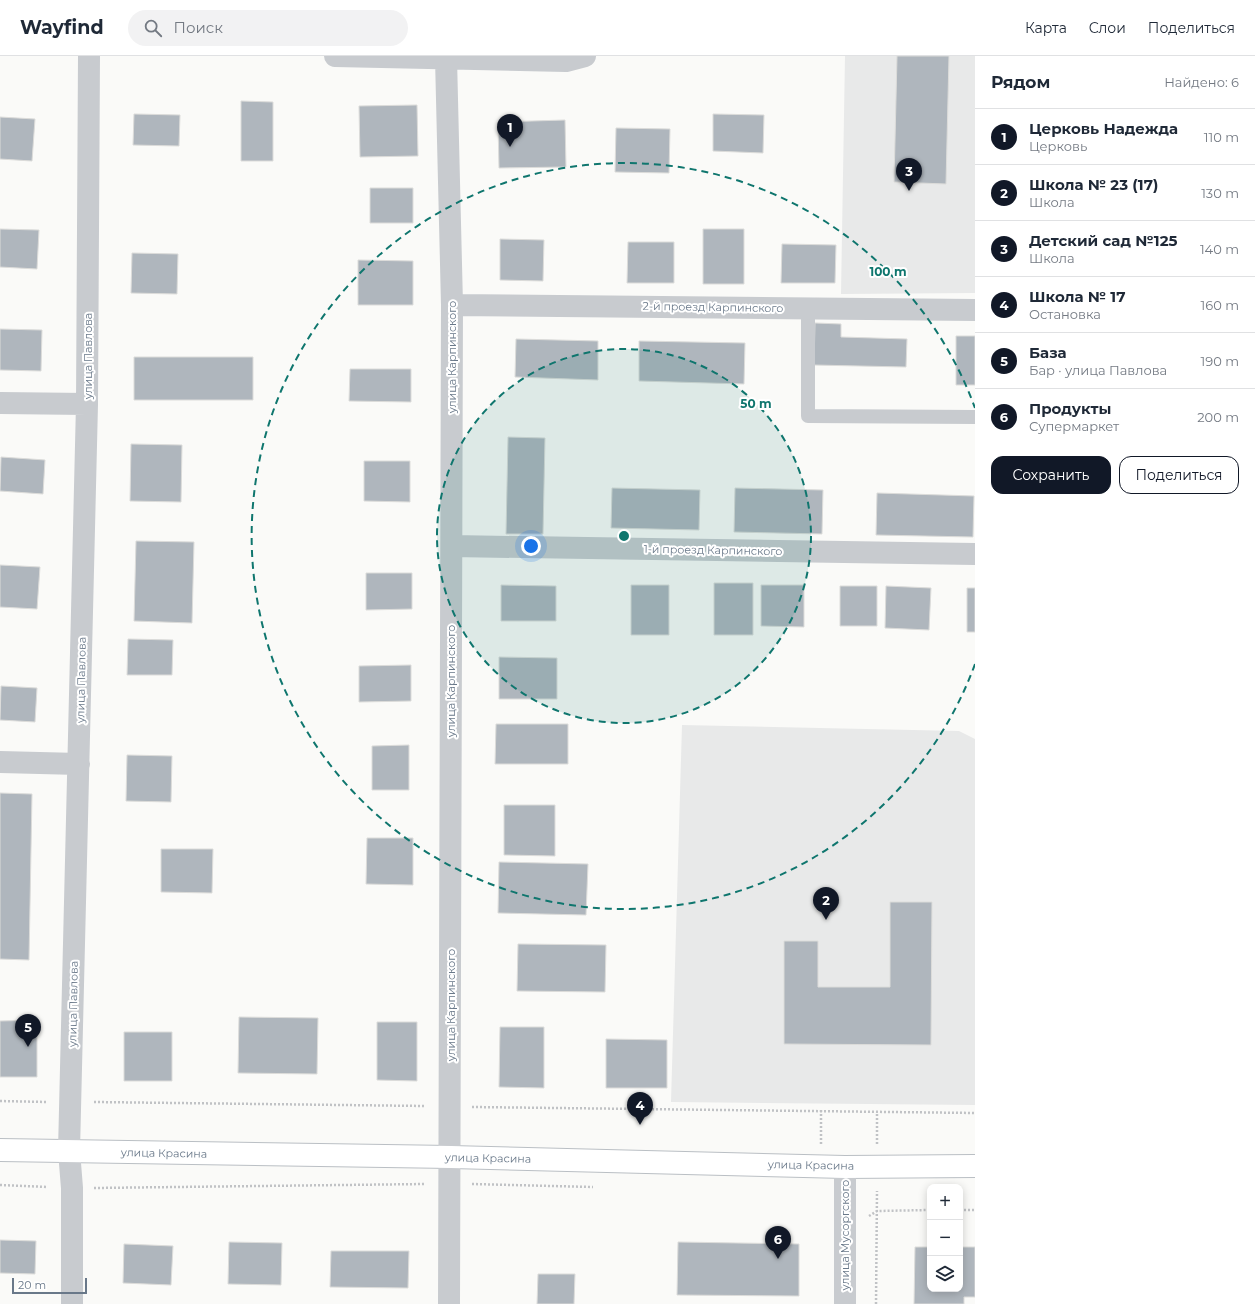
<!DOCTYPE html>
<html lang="ru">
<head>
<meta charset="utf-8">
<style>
	:root { --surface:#fff; --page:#f2f2f3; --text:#1f2937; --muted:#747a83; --line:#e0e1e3; --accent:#111827 }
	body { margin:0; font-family:Montserrat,sans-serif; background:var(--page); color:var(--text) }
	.controls { position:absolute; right:12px; bottom:12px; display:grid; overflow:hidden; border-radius:8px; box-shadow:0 2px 10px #0003 }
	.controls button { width:36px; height:36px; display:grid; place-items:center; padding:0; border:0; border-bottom:1px solid var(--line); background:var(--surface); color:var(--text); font:20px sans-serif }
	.scale { position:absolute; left:12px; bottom:10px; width:75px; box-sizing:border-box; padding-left:4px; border:2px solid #697889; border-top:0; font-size:11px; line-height:14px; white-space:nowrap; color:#697889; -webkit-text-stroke:3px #fff; paint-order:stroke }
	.you { position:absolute; left:531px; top:490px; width:14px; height:14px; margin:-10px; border:3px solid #fff; border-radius:50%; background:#1a73e8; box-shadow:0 0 0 6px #1a73e833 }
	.badge { display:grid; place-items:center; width:26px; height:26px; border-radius:50%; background:var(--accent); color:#fff; font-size:13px; font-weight:700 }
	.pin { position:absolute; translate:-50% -33px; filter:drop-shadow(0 1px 2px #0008) }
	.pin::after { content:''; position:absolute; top:21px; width:14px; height:12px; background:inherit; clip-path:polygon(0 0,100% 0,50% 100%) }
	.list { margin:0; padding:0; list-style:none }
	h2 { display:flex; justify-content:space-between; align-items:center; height:52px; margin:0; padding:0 16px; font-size:17px }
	h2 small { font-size:13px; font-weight:400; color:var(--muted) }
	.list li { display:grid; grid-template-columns:26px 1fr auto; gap:12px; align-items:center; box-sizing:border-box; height:56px; padding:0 16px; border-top:1px solid var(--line) }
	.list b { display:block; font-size:15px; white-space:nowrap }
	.list p { margin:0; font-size:13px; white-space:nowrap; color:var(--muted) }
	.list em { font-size:13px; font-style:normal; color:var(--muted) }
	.actions { display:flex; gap:8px; padding:12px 16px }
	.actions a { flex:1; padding:9px 0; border:1px solid var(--accent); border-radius:12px; text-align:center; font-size:14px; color:var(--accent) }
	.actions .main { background:var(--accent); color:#fff }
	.icon { flex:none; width:22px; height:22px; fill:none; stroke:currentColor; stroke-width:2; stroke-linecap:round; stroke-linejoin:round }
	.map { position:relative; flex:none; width:975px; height:1248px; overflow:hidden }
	header { display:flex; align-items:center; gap:24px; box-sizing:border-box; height:56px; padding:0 20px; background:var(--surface); border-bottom:1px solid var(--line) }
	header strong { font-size:19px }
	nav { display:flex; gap:22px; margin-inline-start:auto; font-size:14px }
	.search { width:280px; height:36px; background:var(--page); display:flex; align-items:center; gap:10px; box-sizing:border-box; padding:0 14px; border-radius:22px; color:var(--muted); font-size:15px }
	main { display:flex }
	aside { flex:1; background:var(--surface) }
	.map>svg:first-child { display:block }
</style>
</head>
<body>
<header>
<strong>Wayfind</strong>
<div class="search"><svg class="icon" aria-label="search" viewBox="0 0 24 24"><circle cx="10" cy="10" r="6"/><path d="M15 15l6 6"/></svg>Поиск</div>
<nav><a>Карта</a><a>Слои</a><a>Поделиться</a></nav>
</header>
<main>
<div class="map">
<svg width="975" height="1248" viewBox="0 0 975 1248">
	<rect width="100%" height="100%" fill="#fafaf8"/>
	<path fill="#e8e9e9" d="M845 0H975V237L841 238Z
		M682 669 959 675 975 683V1049L671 1046Z"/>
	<path fill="#afb6bd" stroke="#dcdcda" d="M897 0H949L946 128 894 126Z
		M241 45 273 46V105H241Z
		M417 49 418 100 360 101 359 50Z
		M134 58 180 59 179 90 133 89Z
		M713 58 764 59 763 97 713 95Z
		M0 61 35 63 32 105 0 103Z
		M565 64 566 111 499 112 498 66Z
		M616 72 670 73 669 117 615 116Z
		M370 132H413V167H370Z
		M0 173 39 174 37 213 0 211Z
		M703 173H744V228H703Z
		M500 183 544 184 543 225 500 224Z
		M628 186H674V227H627Z
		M782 188 836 189 835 227H781Z
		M132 197 178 198 177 238 131 237Z
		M358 204 413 205V249H358Z
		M815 267 841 268V281L907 283 906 311 814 309Z
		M0 273 42 274 41 315 0 314Z
		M956 280H975V329H956Z
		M516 283 598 285V324L515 321Z
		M639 285 745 287 744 328 639 325Z
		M134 301H253V344H134Z
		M350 313H411V346L349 345Z
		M508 381 545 382 543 478H506Z
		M131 388 182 389 181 446 130 445Z
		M1 401 45 404 43 438 0 435Z
		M364 405H410V446L364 445Z
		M612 432 700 434 699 474 611 472Z
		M735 432 823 434 822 478 734 476Z
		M877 437 974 440 973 481 876 479Z
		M136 485 194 486 192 567 134 565Z
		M0 509 40 511 37 553 0 551Z
		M366 517H412V553L366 554Z
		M714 527H753V579H714Z
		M501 529 556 530V565H501Z
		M631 529H669V579H631Z
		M761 529H804V571L761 570Z
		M840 530H877V570H840Z
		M886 530 931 532 929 574 885 572Z
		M967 532H975V576H967Z
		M128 583 173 584 172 619H127Z
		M499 601 557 602V643H499Z
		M411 609V645L359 646V610Z
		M1 630 37 632 35 666 0 664Z
		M496 668H568V708H495Z
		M409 689V734H372V690Z
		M127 699 172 700 171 746 126 745Z
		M0 737 32 738 29 904 0 903Z
		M504 749H555V800L504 799Z
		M367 782H413V829L366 828Z
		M161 793H213L212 837 161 836Z
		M499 806 588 808 586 859 498 857Z
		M890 846H932L931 989 784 988V885H818V931H890Z
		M518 888 606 889 605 936 517 935Z
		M239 961 318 962 317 1018 238 1017Z
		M37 964V1021H0V965Z
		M377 966H417V1025L377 1024Z
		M500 971H544V1032L499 1031Z
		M124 976H172V1025H124Z
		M606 983 667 984V1032H606Z
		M0 1184 36 1185 35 1218 0 1217Z
		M229 1186 282 1187 281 1229 228 1228Z
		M678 1186 799 1188V1240L677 1239Z
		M124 1188 173 1190 171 1229 123 1227Z
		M915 1191H930V1233H960V1191H975V1241H964V1248H914Z
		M331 1195H409L408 1232 330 1231Z
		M538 1218H575L574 1248H537Z"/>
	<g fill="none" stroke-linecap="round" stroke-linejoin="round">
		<defs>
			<path id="secondary" d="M0 1094 451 1101 845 1111 975 1110"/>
		</defs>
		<use href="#secondary" stroke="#babfc4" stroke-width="24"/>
		<path stroke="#c0c2c5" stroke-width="2.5" stroke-dasharray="2 2" stroke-linecap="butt" d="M0 1045 47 1046
			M94 1046 425 1050
			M472 1051 975 1057
			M821 1088V1054
			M877 1088V1056
			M472 1128 593 1131
			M0 1129 47 1131
			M94 1132 425 1128
			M960 1154H975
			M869 1160 877 1155 930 1154
			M876 1248 877 1135"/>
		<path stroke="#c8cbcf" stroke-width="14" d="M808 252V360L975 361"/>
		<path stroke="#c8cbcf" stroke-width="22" d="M335 0 566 5 585 0
			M446 2 452 249 449 1248
			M452 249 975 254
			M0 347 87 348
			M452 490 975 498
			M0 706 79 708
			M72 1248V1132L69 1095 87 348 89 0"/>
		<path stroke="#c8cbcf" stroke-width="22" d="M845 1248V1111"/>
		<use href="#secondary" stroke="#fff" stroke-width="22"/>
	</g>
	<circle cx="624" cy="480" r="187" fill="#0f766e" fill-opacity=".12"/>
	<g fill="none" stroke="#0f766e" stroke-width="2" stroke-dasharray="7 5">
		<circle cx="624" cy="480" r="187"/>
		<path d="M975 608A373 373 0 1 1 975 352"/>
	</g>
	<g text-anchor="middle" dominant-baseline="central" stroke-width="4" stroke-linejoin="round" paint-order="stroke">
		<g font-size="11" fill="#697889" stroke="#fff">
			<text transform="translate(713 251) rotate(1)">2-й проезд Карпинского</text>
			<text transform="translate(88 300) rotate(-90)">улица Павлова</text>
			<text transform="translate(452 301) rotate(-90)">улица Карпинского</text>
			<text transform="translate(713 494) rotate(1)">1-й проезд Карпинского</text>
			<text transform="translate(81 624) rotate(-89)">улица Павлова</text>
			<text transform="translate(451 625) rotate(-90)">улица Карпинского</text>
			<text transform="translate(73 948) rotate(-89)">улица Павлова</text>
			<text transform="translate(451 949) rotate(-90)">улица Карпинского</text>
			<text transform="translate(164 1097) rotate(1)">улица Красина</text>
			<text transform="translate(488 1102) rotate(1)">улица Красина</text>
			<text transform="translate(811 1109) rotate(1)">улица Красина</text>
			<text transform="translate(845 1179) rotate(-90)">улица Мусоргского</text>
		</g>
	</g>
	<circle cx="624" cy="480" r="6" fill="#0f766e" stroke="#fff" stroke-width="2"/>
	<g font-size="12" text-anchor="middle" font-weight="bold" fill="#0f766e" stroke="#fff" stroke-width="4" stroke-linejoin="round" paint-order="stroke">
		<text x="888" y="220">100 m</text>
		<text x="756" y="352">50 m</text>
	</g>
</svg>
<div class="controls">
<button>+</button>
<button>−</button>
<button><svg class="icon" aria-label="layers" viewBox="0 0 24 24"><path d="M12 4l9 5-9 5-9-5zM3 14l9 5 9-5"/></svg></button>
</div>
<div class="scale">20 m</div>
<div class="you"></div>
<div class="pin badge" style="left:510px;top:91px">1</div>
<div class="pin badge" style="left:826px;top:864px">2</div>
<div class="pin badge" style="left:909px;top:135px">3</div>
<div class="pin badge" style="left:640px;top:1069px">4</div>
<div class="pin badge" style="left:28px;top:991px">5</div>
<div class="pin badge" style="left:778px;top:1203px">6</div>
</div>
<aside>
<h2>Рядом<small>Найдено: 6</small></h2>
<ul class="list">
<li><span class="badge">1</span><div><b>Церковь Надежда</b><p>Церковь</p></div><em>110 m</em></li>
<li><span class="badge">2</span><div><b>Школа № 23 (17)</b><p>Школа</p></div><em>130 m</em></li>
<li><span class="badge">3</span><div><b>Детский сад №125</b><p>Школа</p></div><em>140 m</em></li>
<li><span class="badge">4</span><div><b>Школа № 17</b><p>Остановка</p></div><em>160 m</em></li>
<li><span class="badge">5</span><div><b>База</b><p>Бар · улица Павлова</p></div><em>190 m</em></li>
<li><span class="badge">6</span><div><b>Продукты</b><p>Супермаркет</p></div><em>200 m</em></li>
</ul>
<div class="actions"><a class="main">Сохранить</a><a>Поделиться</a></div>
</aside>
</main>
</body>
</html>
